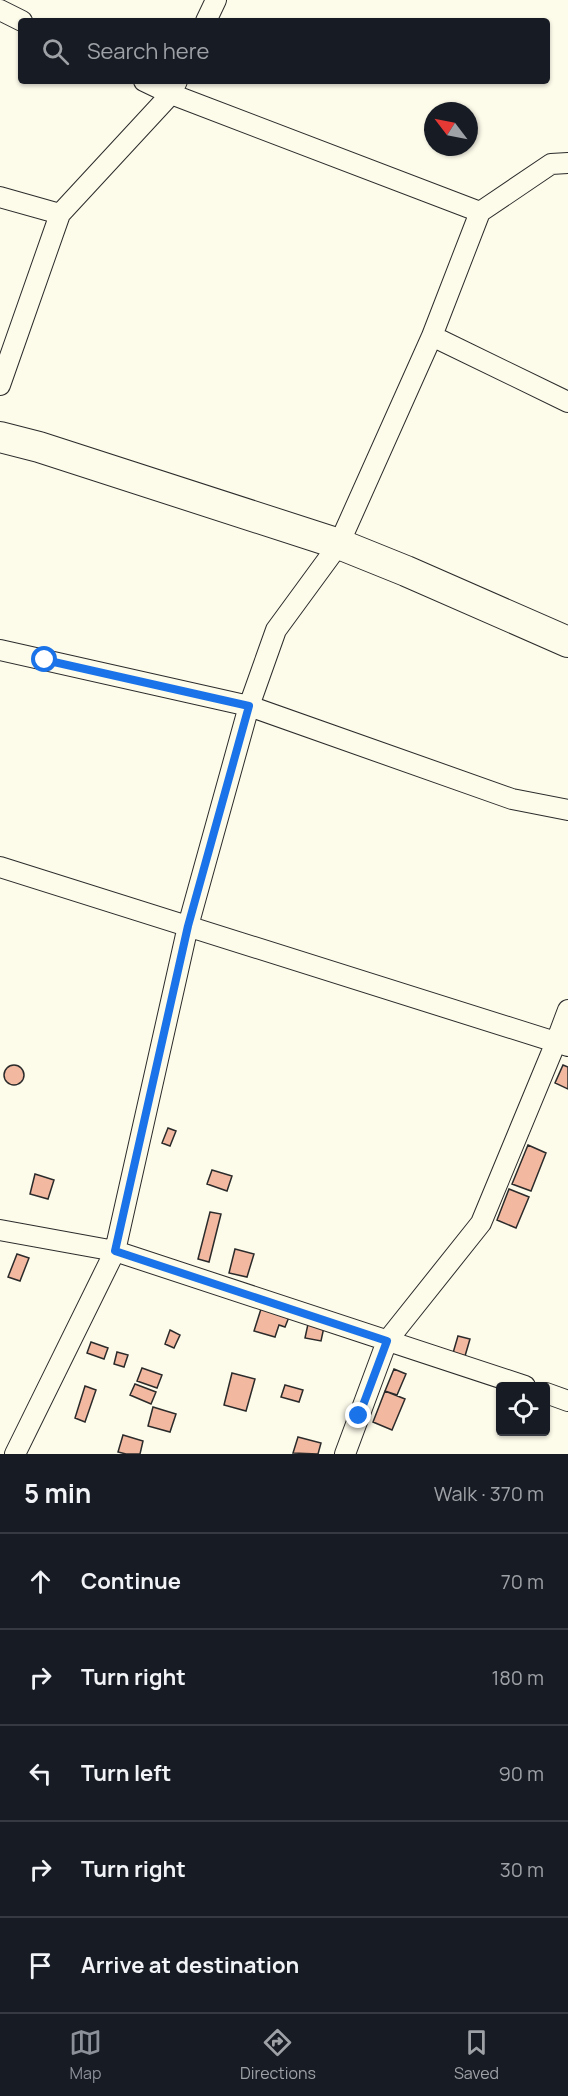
<!DOCTYPE html>
<html lang="en">
<head>
<meta charset="utf-8">
<style>
	:root { --surface:#171b24; --page:#20242c; --text:#f1f3f6; --muted:#9ea1a6; --line:#363941; --accent:#8c9099 }
	body { margin:0; font-family:Manrope,sans-serif; background:var(--page); color:var(--text) }
	.controls { position:absolute; right:18px; bottom:18px; display:grid; overflow:hidden; border-radius:6px; box-shadow:0 2px 4px #0004 }
	.controls button { width:54px; height:54px; display:grid; place-items:center; padding:0; border:0; border-bottom:2px solid var(--line); background:var(--surface); color:var(--text); font:30px sans-serif }
	.compass { position:absolute; left:424px; top:102px; width:54px; height:54px; border-radius:50%; background:var(--surface); box-shadow:0 2px 4px #0004; rotate:302deg }
	.stop { position:absolute; width:18px; height:18px; margin:-14px; border:4px solid #1a73e8; border-radius:50%; background:#fff }
	.stop.end { background:#1a73e8; border-color:#fff; box-shadow:0 2px 6px #0008 }
	.list { margin:0; padding:0; list-style:none }
	h2 { display:flex; justify-content:space-between; align-items:center; height:78px; margin:0; padding:0 24px; font-size:26px }
	h2 small { font-size:20px; font-weight:400; color:var(--muted) }
	.list li { display:grid; grid-template-columns:39px 1fr auto; gap:18px; align-items:center; box-sizing:border-box; height:96px; padding:0 24px; border-top:2px solid var(--line) }
	.list b { display:block; font-size:22px; white-space:nowrap }
	.list em { font-size:20px; font-style:normal; color:var(--muted) }
	.icon { flex:none; width:33px; height:33px; fill:none; stroke:currentColor; stroke-width:2; stroke-linecap:round; stroke-linejoin:round }
	.map { position:relative; flex:none; width:568px; height:1454px; overflow:hidden }
	.search { position:absolute; background:var(--surface); box-shadow:0 2px 4px #0004; left:18px; right:18px; top:18px; height:66px; display:flex; align-items:center; gap:15px; box-sizing:border-box; padding:0 21px; border-radius:6px; color:var(--muted); font-size:22px }
	.sheet { height:558px; background:var(--surface) }
	nav { display:flex; justify-content:space-around; align-items:center; box-sizing:border-box; height:84px; border-top:2px solid var(--line); background:var(--surface); font-size:16px; color:var(--muted) }
	nav a { display:grid; justify-items:center; gap:3px }
	nav .on { color:var(--accent) }
	.map>svg:first-child { display:block }
</style>
</head>
<body>
<div class="map">
<svg width="568" height="1454" viewBox="0 0 568 1454">
	<rect width="100%" height="100%" fill="#fdfbea"/>
	<path fill="#f2b8a0" stroke="#2b2b2b" stroke-width="1.5" d="M563 1065 568 1067V1089L555 1083Z
		M4 1075a10 10 0 1 1 20 0a10 10 0 1 1-20 0Z
		M168 1128 176 1131 170 1146 162 1143Z
		M528 1145 546 1153 531 1191 512 1184Z
		M212 1170 232 1176 227 1191 207 1184Z
		M35 1174 54 1180 48 1199 30 1194Z
		M509 1189 529 1197 516 1228 497 1220Z
		M210 1212 221 1214 209 1262 198 1259Z
		M235 1249 254 1254 247 1277 229 1273Z
		M17 1254 29 1258 20 1281 8 1277Z
		M261 1309 289 1317 285 1327 279 1325 275 1337 254 1331Z
		M308 1324 324 1327 321 1341 305 1338Z
		M170 1330 180 1335 174 1348 165 1344Z
		M458 1336 470 1339 465 1356 453 1353Z
		M91 1342 108 1348 104 1359 87 1353Z
		M117 1352 128 1355 124 1367 114 1364Z
		M142 1368 162 1375 157 1388 137 1381Z
		M394 1369 406 1374 397 1395 385 1391Z
		M232 1373 255 1379 246 1411 224 1405Z
		M135 1384 156 1392 151 1404 130 1395Z
		M285 1385 303 1390 299 1402 281 1397Z
		M85 1386 96 1390 85 1422 75 1418Z
		M385 1391 405 1399 392 1430 373 1422Z
		M153 1407 176 1414 170 1432 148 1426Z
		M123 1435 143 1441 140 1454H126L118 1452Z
		M298 1437 321 1443 318 1454 293 1453Z"/>
	<g fill="none" stroke-linecap="round" stroke-linejoin="round">
		<defs>
			<path id="minor" d="M0 10 22 21
				M206 21 216 0
				M144 81 171 94 480 212
				M0 197 60 214
				M432 336 568 402
				M0 385 60 214 171 94 177 81
				M0 650 249 706 512 799 568 810
				M0 867 568 1046
				M0 1230 115 1251 525 1386
				M546 1393 568 1401
				M15 1454 115 1251 188 926 249 706 276 630 339 544 432 336 480 212 551 164 568 163
				M345 1454 387 1341 481 1223 556 1042 568 1010"/>
			<path id="primary" d="M0 437 39 447 339 544 406 571 568 642"/>
		</defs>
		<use href="#minor" stroke="#2b2b2b" stroke-width="22"/>
		<use href="#primary" stroke="#2b2b2b" stroke-width="32"/>
		<use href="#minor" stroke="#fdfbea" stroke-width="20"/>
		<use href="#primary" stroke="#fdfbea" stroke-width="30"/>
	</g>
	<g fill="none" stroke-linecap="round" stroke-linejoin="round">
		<path stroke="#1a73e8" stroke-width="8" d="M45 660 249 706 188 926 115 1251 387 1341 359 1416"/>
	</g>
</svg>
<div class="controls">
<button><svg class="icon" aria-label="locate" viewBox="0 0 24 24"><circle cx="12" cy="12" r="6"/><path d="M12 2v4M12 18v4M2 12h4M18 12h4"/></svg></button>
</div>
<svg class="compass" viewBox="-18 -18 36 36"><path d="M0-13l5 13h-10z" fill="#e53935"/><path d="M0 13l5-13h-10z" fill="#9ea1a6"/></svg>
<div class="stop" style="left:45px;top:660px"></div>
<div class="stop end" style="left:359px;top:1416px"></div>
<div class="search"><svg class="icon" aria-label="search" viewBox="0 0 24 24"><circle cx="10" cy="10" r="6"/><path d="M15 15l6 6"/></svg>Search here</div>
</div>
<section class="sheet">
<h2>5 min<small>Walk · 370 m</small></h2>
<ul class="list">
<li><svg class="icon" aria-label="ahead" viewBox="0 0 24 24"><path d="M12 20V5M6 11l6-6 6 6"/></svg><div><b>Continue</b></div><em>70 m</em></li>
<li><svg class="icon" aria-label="right" viewBox="0 0 24 24"><path d="M7 20v-9h11M14 6l5 5-5 5"/></svg><div><b>Turn right</b></div><em>180 m</em></li>
<li><svg class="icon" aria-label="left" viewBox="0 0 24 24"><path d="M17 20v-9H6M10 6l-5 5 5 5"/></svg><div><b>Turn left</b></div><em>90 m</em></li>
<li><svg class="icon" aria-label="right" viewBox="0 0 24 24"><path d="M7 20v-9h11M14 6l5 5-5 5"/></svg><div><b>Turn right</b></div><em>30 m</em></li>
<li><svg class="icon" aria-label="arrive" viewBox="0 0 24 24"><path d="M6 21V4h12l-3 4 3 4H6"/></svg><div><b>Arrive at destination</b></div></li>
</ul>
</section>
<nav>
<a class="on"><svg class="icon" aria-label="map" viewBox="0 0 24 24"><path d="M3 6l6-2 6 2 6-2v14l-6 2-6-2-6 2zM9 4v14M15 6v14"/></svg>Map</a>
<a><svg class="icon" aria-label="directions" viewBox="0 0 24 24"><path d="M12 3l9 9-9 9-9-9zM9 14v-3h6M13 9l2 2-2 2"/></svg>Directions</a>
<a><svg class="icon" aria-label="saved" viewBox="0 0 24 24"><path d="M7 4h10v16l-5-4-5 4z"/></svg>Saved</a>
</nav>
</body>
</html>
